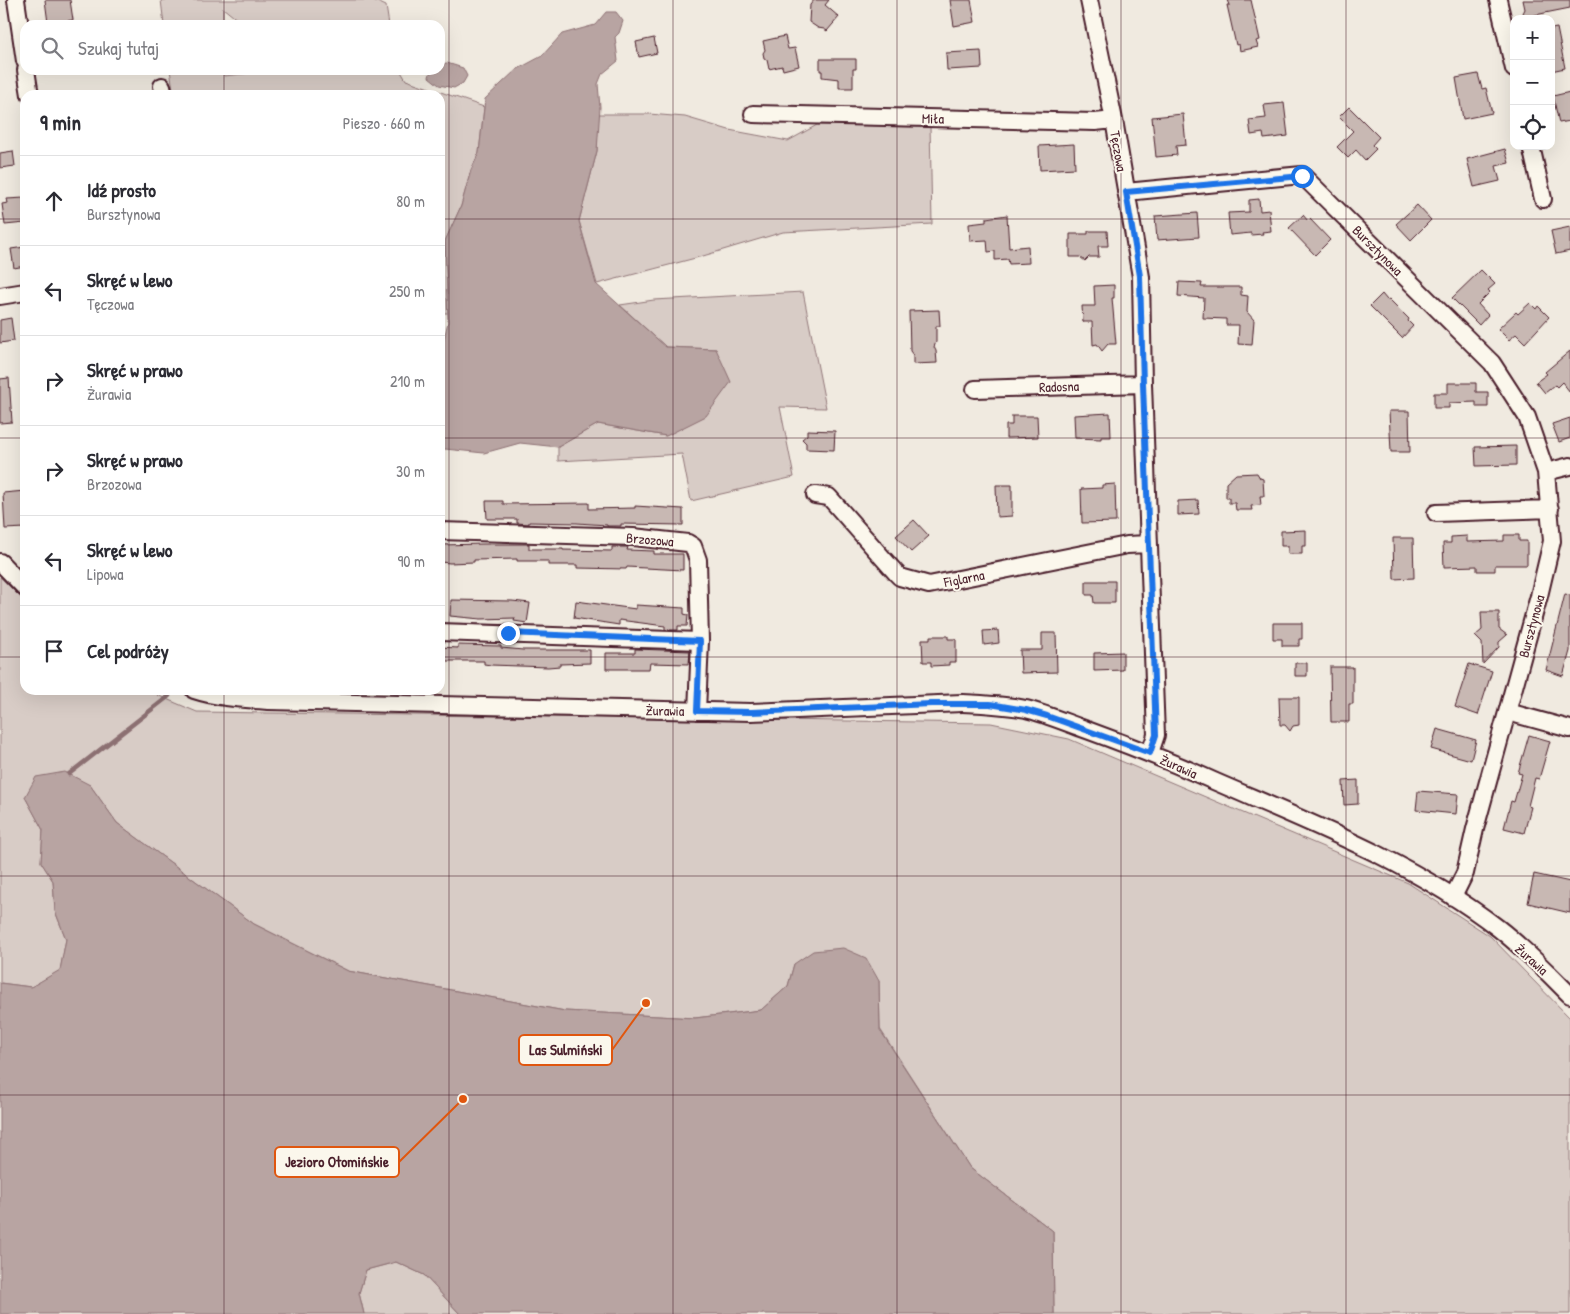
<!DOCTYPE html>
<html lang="pl">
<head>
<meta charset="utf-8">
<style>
	:root { --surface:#fff; --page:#f2f2f3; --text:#2b2b33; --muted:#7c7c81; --line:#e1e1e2 }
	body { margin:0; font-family:"Patrick Hand",sans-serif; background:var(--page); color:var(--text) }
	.controls { position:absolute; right:15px; top:15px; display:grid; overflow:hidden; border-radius:10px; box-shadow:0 5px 20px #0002 }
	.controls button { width:45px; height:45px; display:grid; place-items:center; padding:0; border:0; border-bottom:1px solid var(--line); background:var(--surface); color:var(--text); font:25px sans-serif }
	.stop { position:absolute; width:15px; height:15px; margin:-11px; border:4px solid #1a73e8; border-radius:50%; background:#fff }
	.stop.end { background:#1a73e8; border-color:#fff; box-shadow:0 1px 5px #0008 }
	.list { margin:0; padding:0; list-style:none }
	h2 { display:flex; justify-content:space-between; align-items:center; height:65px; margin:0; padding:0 20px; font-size:21px }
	h2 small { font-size:16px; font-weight:400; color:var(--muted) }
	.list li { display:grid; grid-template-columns:32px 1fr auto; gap:15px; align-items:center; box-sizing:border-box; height:90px; padding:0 20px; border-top:1px solid var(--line) }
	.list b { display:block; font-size:19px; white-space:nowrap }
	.list p { margin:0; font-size:16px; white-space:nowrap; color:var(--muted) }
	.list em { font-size:16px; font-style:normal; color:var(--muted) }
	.icon { flex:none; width:28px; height:28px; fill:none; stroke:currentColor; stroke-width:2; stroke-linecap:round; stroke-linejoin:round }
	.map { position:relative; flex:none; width:1570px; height:1314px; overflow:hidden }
	.search { position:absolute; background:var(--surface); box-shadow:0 5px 20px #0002; left:20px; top:20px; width:425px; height:55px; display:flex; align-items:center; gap:12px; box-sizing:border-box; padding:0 18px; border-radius:15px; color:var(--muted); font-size:19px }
	.panel { position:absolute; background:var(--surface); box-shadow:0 5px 20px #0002; left:20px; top:90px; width:425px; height:605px; border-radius:15px }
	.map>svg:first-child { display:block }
</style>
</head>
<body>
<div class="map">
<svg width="1570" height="1314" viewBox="0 0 1570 1314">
	<rect width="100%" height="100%" fill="#f0eae0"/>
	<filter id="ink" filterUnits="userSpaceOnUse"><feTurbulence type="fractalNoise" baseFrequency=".02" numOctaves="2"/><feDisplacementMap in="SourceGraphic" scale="10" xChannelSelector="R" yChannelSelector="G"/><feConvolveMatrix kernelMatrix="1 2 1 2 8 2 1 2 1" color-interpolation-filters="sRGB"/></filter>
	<g filter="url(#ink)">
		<path fill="#d8ccc6" stroke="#917678" d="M161 0H373L386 6 389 25H244L223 8V25H164Z
			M170 70H224V76L279 70H400L406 80 484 107 479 153 471 170 461 206 445 242 448 313H440V95H174Z
			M598 114H649L685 117 729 130 788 141 817 125H930L932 224 783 232 703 256 597 284 579 221 597 151Z
			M803 292 826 408 780 407 794 477 691 501 682 454 558 461V447L598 424 666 436 716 349 666 347 620 305 654 300Z
			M0 577 25 602V690H161L157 695 197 712 991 723 1069 739 1408 883 1490 936 1570 1018V1314H1054L1053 1231 970 1168 880 1029 879 981 794 964 788 986 761 1010 695 1018 565 1011 348 971 254 924 117 823 90 785 25 797 43 830 41 862 53 881 55 911 66 939 60 971 31 987 0 983Z
			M396 1262 424 1275 460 1314H364L359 1293 366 1270Z"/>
		<path fill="#b8a4a2" stroke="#8c6f72" d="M606 12H616L623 21 619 33 615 37 618 61 602 74 598 84 600 107 597 151 579 221 596 284 666 347 716 349 731 382 706 416 666 436 598 424 558 447 520 443 484 453 445 449 440 451V356L448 322 445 241 461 206 471 170 479 153 485 99 516 70 542 56 562 34 595 25Z
			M447 63 463 68 467 76 463 83 454 88 439 85 429 77 431 70H440V64Z
			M65 772 90 785 117 823 254 924 348 971 565 1011 695 1018 761 1010 788 986 794 964 813 951 843 948 866 958 879 981 880 1030 970 1168 1053 1231 1054 1314H460L424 1275 396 1262 366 1270 359 1293 364 1314H0V983L31 987 60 970 66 939 55 911 53 881 41 862 43 830 25 797 36 777Z"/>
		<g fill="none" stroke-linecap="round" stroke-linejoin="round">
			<path stroke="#8c6f72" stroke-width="4.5" d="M69 774 169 696"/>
		</g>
		<path fill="#c8b8b3" stroke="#4a1f2b" d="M45 0H70L73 20 48 23Z
			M814 0H829L825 5 839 17 827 31 824 29 818 28 809 22 810 5Z
			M950 0H971L975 22 954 26Z
			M1228 0H1251L1260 40 1256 41 1258 47 1240 51 1239 44 1236 45 1227 5H1230Z
			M1523 0H1570V8L1535 15 1528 19 1523 13 1525 9Z
			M1557 28 1565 68 1551 71V29Z
			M785 36 788 49 795 48 799 66 783 70 782 66 769 69 767 60 764 58 763 53 765 50 763 41Z
			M654 38 657 53 639 57 636 42Z
			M981 51 982 68 947 70 946 53Z
			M820 59H856V69H853V88H839V79L822 77V71H820Z
			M1478 74 1482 89 1486 88 1492 113 1463 119 1456 78Z
			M1570 92V121L1559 123 1553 96Z
			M1284 103 1288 136 1264 139 1263 133 1251 135 1249 120 1266 118 1264 105Z
			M1349 107 1379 137 1372 145 1376 149 1365 160 1356 150 1348 158 1337 147 1353 131 1339 117Z
			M1183 114 1186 145 1176 146 1177 155 1156 157 1152 117Z
			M1074 144 1075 168 1040 170 1039 146Z
			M1505 149 1509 163 1496 166 1500 181 1474 187 1467 159Z
			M13 151 15 166 0 168V153Z
			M24 198 25 223 5 225 2 204 8 203 7 199Z
			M1259 199 1260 211 1269 210 1271 231 1262 232 1263 234 1251 235V233L1230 235 1228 213 1249 212V200Z
			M1417 205 1431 220 1411 240 1396 224Z
			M1197 213 1199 237 1157 240 1155 216Z
			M1007 215 1009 248 1028 246 1029 263 1009 264 1008 259 995 260V251L988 252 987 240 970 241 969 224 986 222V218Z
			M1303 215 1308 221 1310 219 1330 240 1315 255 1289 228Z
			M1570 227V251L1556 254 1551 231Z
			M1088 231H1107L1108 246H1098L1099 257H1089L1085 261 1080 257H1070V234H1088Z
			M25 247V266L14 268 11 249Z
			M1481 270 1495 284 1488 290 1490 292 1478 304 1488 315 1479 325 1452 298Z
			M1179 282 1202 283 1201 287H1241V295L1248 296 1247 312 1254 320 1252 345 1238 344 1239 325H1226V319L1203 318 1204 298 1178 296Z
			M1114 285V298H1112L1116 344H1108L1102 351 1097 344 1093 345 1092 322H1083L1082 306H1095L1094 286Z
			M1382 294 1387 300 1389 299 1409 319 1408 321 1413 326 1402 338 1370 306Z
			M1530 303 1536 309 1538 306 1549 317 1525 343 1516 334 1509 340 1498 329 1516 312 1518 314Z
			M939 310 940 326H936V342L934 347 936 351 937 363 913 364V355L910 351 909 311Z
			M11 318 14 341 0 343V320Z
			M1570 351V392L1562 382 1557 387 1555 385 1545 393 1536 382 1547 374 1545 372Z
			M9 378 12 422 0 423V379Z
			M1448 383H1476V392H1488V407H1476V402L1449 403V408H1434V393H1448Z
			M1389 411H1409L1410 452H1391Z
			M1110 413 1111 437H1101V439L1075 438 1074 415Z
			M1012 416H1037L1038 437 1006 438V425H1012Z
			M1570 418V438L1559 442 1552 424Z
			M807 430 835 431 834 450 806 449V443L802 439 807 435Z
			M1516 446V465L1476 466 1475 447Z
			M1257 473 1260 478 1263 479 1264 496H1260L1261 505 1251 506 1252 510H1236L1235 503H1229V498H1226V483L1236 474Z
			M1115 484 1116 522 1082 523 1081 489 1102 488V485Z
			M996 485H1012V516L997 517Z
			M25 491V528L5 529 3 493Z
			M1198 500 1199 514 1178 515V501Z
			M486 501H503V504L589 503V509L635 508V506L683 509V525L621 524V526H607V525L577 523 529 522V524L517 523V519H487Z
			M914 520 929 536 911 552 896 536Z
			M1306 530V546H1302V554H1288V546H1281V531Z
			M1504 535H1519V541H1527V565H1495V571H1477V566L1444 567 1443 543H1451V537L1467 536V542L1504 541Z
			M1393 538H1413L1414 578 1394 579Z
			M483 544H529V549H563V550L612 551V547H628L627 550 654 551V554H683V570L627 567 626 569 577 568V565H548V561H517V559L474 560V562L450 563 440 562V545Z
			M1086 581H1115V603H1094L1093 595H1086Z
			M1565 594 1570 595V651L1563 676 1546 670Z
			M451 600 512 601 530 603 527 623 514 621 515 618 481 619 450 616Z
			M576 601 636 609V605L684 608V614L688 615 687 626H678V630H665V626L619 620V625L574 618Z
			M1481 612H1499V629L1507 635 1499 642V647L1483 664 1482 643 1475 636 1482 630Z
			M1273 623H1302V639H1299V646H1282V639H1273Z
			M998 630 999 643 984 645 983 631Z
			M1042 633H1056L1057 672 1021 673 1020 650H1042Z
			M930 636H948V639H956V662H949V665L931 666V662H923L922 639H930Z
			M458 645 501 646V648L523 650H590V663L560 664V666L548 667 491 665 484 664V661H440V647L458 648Z
			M635 649 690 651 689 664 650 663 649 669H606V653H635Z
			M1123 652V670L1094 671V653Z
			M1295 663H1307V676H1295Z
			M1469 664 1492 671 1478 715 1455 707Z
			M1330 667H1353V704H1349V722H1331Z
			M1279 697H1299V725L1293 726 1290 731 1285 725H1280Z
			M1437 729 1476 740 1471 760 1431 749Z
			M1529 735 1550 741 1539 779 1535 778 1528 806 1531 807 1524 833 1504 828 1511 801 1514 802 1522 774 1518 773Z
			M1358 780V804L1344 805 1343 781Z
			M1418 791 1458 794 1456 814 1416 810Z
			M1534 874 1570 882V913L1528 903Z"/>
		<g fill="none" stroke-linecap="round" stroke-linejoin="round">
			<defs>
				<path id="minor" d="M16 0 25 61
					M1089 0 1114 120 1141 277 1143 384 1156 735 1150 753
					M1498 0 1514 69
					M26 70 30 95
					M162 86 164 95
					M753 114 1095 122 1114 120
					M1531 146 1543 199
					M1126 192 1302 175 1492 363 1527 417 1546 472 1552 541 1539 596 1475 829 1465 873 1453 897
					M0 296 25 292
					M975 389 1143 384
					M1546 472 1570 466
					M815 495 829 497 896 573 900 577 929 585 1127 545 1148 544
					M1436 513 1550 509
					M440 531 633 537 688 543 693 546 698 560 700 641 697 711
					M0 562 25 588
					M440 632 700 641
					M194 690C218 698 243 699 269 701L751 712 962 703C983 704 1005 705 1026 709 1046 714 1067 723 1087 730 1131 746 1174 763 1216 782 1313 824 1414 863 1498 928 1524 948 1547 972 1570 995
					M1508 712 1570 729"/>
			</defs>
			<use href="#minor" stroke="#4a1f2b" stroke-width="20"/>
			<use href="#minor" stroke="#fbf7ec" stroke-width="16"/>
		</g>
	</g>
	<g fill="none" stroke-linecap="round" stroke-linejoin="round" filter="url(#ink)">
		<path stroke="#1a73e8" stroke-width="6" d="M508 633 700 641 697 711 751 712 931 704H990L1026 710 1047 716 1150 753 1156 735 1143 384 1140 276 1126 192 1302 176"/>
	</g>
	<path fill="none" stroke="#4a1f2b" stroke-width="1" stroke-opacity="0.55" d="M224 0V25M449 0V1314M673 0V1314M897 0V1314M1121 0V1314M1346 0V1314M224 70V95M0 219H25M440 219H1570M0 438H25M440 438H1570M0 657H25M440 657H1570M224 690V1314M0 876H1570M0 1095H1570"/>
	<g text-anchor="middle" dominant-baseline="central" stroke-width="4" stroke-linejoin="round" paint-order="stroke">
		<g font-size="14" fill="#4a1f2b" stroke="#fbf7ec">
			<text transform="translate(933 118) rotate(1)">Miła</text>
			<text transform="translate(1119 151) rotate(80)">Tęczowa</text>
			<text transform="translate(1378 250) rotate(45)">Bursztynowa</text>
			<text transform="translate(1059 386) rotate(-2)">Radosna</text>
			<text transform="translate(650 539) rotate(5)">Brzozowa</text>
			<text transform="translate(964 578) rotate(-11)">Figlarna</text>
			<text transform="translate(1531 626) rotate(-75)">Bursztynowa</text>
			<text transform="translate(665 710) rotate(1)">Żurawia</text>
			<text transform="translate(1179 766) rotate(24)">Żurawia</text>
			<text transform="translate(1532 959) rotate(42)">Żurawia</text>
		</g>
	</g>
	<path fill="none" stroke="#e0560e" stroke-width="2" d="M646 1003L612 1050M463 1099L399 1162"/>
	<g fill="#e0560e" stroke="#fbf7ec" stroke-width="2">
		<circle cx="646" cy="1003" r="5"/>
		<circle cx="463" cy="1099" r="5"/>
	</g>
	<g fill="#fbf7ec" stroke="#e0560e" stroke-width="2">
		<rect x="519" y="1035" width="93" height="30" rx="5"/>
		<rect x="275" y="1147" width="124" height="30" rx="5"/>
	</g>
	<g font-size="15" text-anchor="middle" font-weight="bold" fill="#4a1f2b">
		<text x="566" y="1055">Las Sulmiński</text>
		<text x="337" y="1167">Jezioro Otomińskie</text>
	</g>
</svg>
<div class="controls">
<button>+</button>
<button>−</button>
<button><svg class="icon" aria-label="locate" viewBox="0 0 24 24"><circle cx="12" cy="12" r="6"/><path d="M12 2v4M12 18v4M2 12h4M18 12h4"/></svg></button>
</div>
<div class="stop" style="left:1302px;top:176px"></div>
<div class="stop end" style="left:508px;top:633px"></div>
<div class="search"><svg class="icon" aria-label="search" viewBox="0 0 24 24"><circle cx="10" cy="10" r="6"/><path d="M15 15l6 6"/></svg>Szukaj tutaj</div>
<section class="panel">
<h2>9 min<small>Pieszo · 660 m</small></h2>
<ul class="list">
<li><svg class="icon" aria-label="ahead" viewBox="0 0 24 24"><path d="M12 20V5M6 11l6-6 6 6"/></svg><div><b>Idź prosto</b><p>Bursztynowa</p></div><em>80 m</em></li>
<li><svg class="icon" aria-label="left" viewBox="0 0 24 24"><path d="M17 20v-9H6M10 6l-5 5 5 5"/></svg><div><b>Skręć w lewo</b><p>Tęczowa</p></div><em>250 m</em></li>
<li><svg class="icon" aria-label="right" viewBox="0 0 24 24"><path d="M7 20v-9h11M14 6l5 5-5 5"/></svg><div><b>Skręć w prawo</b><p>Żurawia</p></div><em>210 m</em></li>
<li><svg class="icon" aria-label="right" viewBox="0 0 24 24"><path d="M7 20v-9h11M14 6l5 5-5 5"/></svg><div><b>Skręć w prawo</b><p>Brzozowa</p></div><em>30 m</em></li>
<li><svg class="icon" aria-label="left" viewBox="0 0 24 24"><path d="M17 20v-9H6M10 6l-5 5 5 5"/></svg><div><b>Skręć w lewo</b><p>Lipowa</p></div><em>90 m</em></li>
<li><svg class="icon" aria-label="arrive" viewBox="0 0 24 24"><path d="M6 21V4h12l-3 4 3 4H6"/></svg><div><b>Cel podróży</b></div></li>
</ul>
</section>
</div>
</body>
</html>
